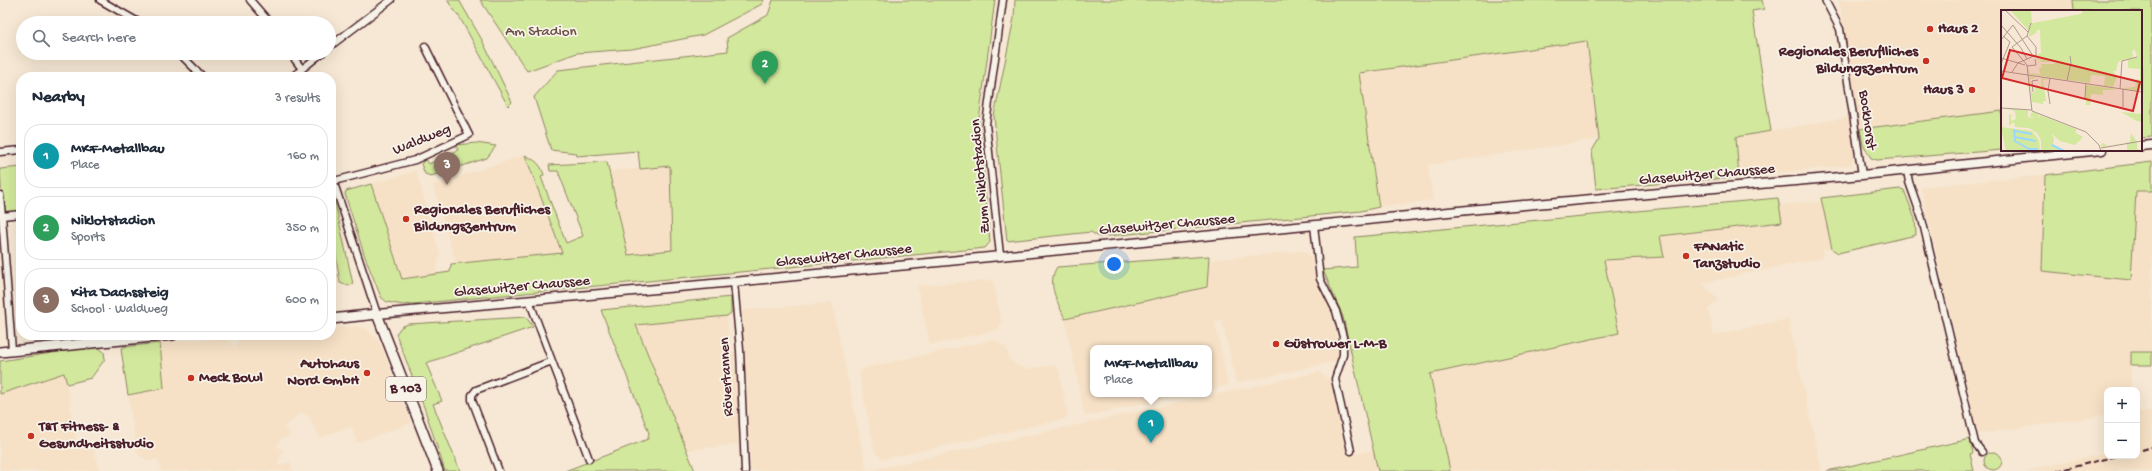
<!DOCTYPE html>
<html lang="en">
<head>
<meta charset="utf-8">
<style>
	:root { --surface:#fff; --page:#f6f6f7; --text:#1f2937; --muted:#747a83; --line:#e0e1e3; --accent:#c8321e }
	body { margin:0; font-family:"Gochi Hand",sans-serif; background:var(--page); color:var(--text) }
	.controls { position:absolute; right:12px; bottom:12px; display:grid; overflow:hidden; border-radius:8px; box-shadow:0 4px 16px #0002 }
	.controls button { width:36px; height:36px; display:grid; place-items:center; padding:0; border:0; border-bottom:1px solid var(--line); background:var(--surface); color:var(--text); font:20px sans-serif }
	.you { position:absolute; left:1114px; top:264px; width:14px; height:14px; margin:-10px; border:3px solid #fff; border-radius:50%; background:#1a73e8; box-shadow:0 0 0 6px #1a73e833 }
	.badge { display:grid; place-items:center; width:26px; height:26px; border-radius:50%; background:var(--accent); color:#fff; font-size:13px; font-weight:700 }
	.pin { position:absolute; translate:-50% -33px; filter:drop-shadow(0 1px 2px #0008) }
	.pin::after { content:''; position:absolute; top:21px; width:14px; height:12px; background:inherit; clip-path:polygon(0 0,100% 0,50% 100%) }
	.popup { position:absolute; left:1090px; top:345px; width:122px; height:52px; box-sizing:border-box; display:grid; place-content:center; border-radius:8px; background:var(--surface); filter:drop-shadow(0 1px 3px #0005); font-size:13px; white-space:nowrap; color:var(--muted) }
	.popup b { font-size:15px; color:var(--text) }
	.popup::after { content:''; position:absolute; left:50%; top:100%; margin-left:-8px; border:8px solid transparent; border-top-color:var(--surface) }
	.list { margin:0; padding:0; list-style:none }
	h2 { display:flex; justify-content:space-between; align-items:center; height:52px; margin:0; padding:0 16px; font-size:17px }
	h2 small { font-size:13px; font-weight:400; color:var(--muted) }
	.list li { display:grid; grid-template-columns:26px 1fr auto; gap:12px; align-items:center; box-sizing:border-box; height:64px; margin:0 8px 8px; padding:0 8px; border:1px solid var(--line); border-radius:16px }
	.list b { display:block; font-size:15px; white-space:nowrap }
	.list p { margin:0; font-size:13px; white-space:nowrap; color:var(--muted) }
	.list em { font-size:13px; font-style:normal; color:var(--muted) }
	.icon { flex:none; width:22px; height:22px; fill:none; stroke:currentColor; stroke-width:2; stroke-linecap:round; stroke-linejoin:round }
	.map { position:relative; flex:none; width:2152px; height:471px; overflow:hidden }
	.search { position:absolute; background:var(--surface); box-shadow:0 4px 16px #0002; left:16px; top:16px; width:320px; height:44px; display:flex; align-items:center; gap:10px; box-sizing:border-box; padding:0 14px; border-radius:22px; color:var(--muted); font-size:15px }
	.panel { position:absolute; background:var(--surface); box-shadow:0 4px 16px #0002; left:16px; top:72px; width:320px; height:268px; border-radius:16px }
	.map>svg:first-child { display:block }
</style>
</head>
<body>
<div class="map">
<svg width="2152" height="471" viewBox="0 0 2152 471">
	<rect width="100%" height="100%" fill="#f6e8d4"/>
	<filter id="ink" filterUnits="userSpaceOnUse"><feTurbulence type="fractalNoise" baseFrequency=".025" numOctaves="2"/><feDisplacementMap in="SourceGraphic" scale="8" xChannelSelector="R" yChannelSelector="G"/><feConvolveMatrix kernelMatrix="1 2 1 2 8 2 1 2 1" color-interpolation-filters="sRGB"/></filter>
	<g filter="url(#ink)">
		<path fill="#f6e1c6" d="M1839 0H2073L2074 11H2002V111L1860 129Z
			M1587 41 1599 139 1428 165 1433 200 1379 207 1359 73Z
			M1850 117 1855 155 1851 165 1739 177 1736 137Z
			M525 155 563 253 456 264 433 185Z
			M670 166 672 250 628 255 608 171Z
			M416 171 440 254 435 274 402 279 371 184Z
			M2045 175 2042 271 2130 280 2136 190 2152 191V352H2131V390H2107V415L1978 434 1921 187Z
			M1822 201 1832 248 1824 250 1821 258 1702 283 1718 299 1708 310 1714 335 1788 319 1822 471H1450L1429 374 1619 333 1604 260 1663 257 1659 236 1782 222 1778 205Z
			M1303 251 1311 257 1315 281 1330 309 1339 349 1337 361 1236 383 1222 320 1215 322 1228 385 1209 390V348H1093V394H1188L1085 416 1065 319 1207 287 1209 260Z
			M993 280 1002 324 997 330 930 345 917 286Z
			M832 303 867 471 1319 372 1330 381 1347 456 1374 450 1378 471H751L743 310Z
			M727 316 730 353 736 352 740 444 686 450 636 325Z
			M354 326 365 328 379 341 411 423 357 443 351 426 320 438 308 415 302 412 284 427 291 435 280 440 276 446 283 450 277 466 290 462 293 471H161L158 459 148 461 138 454 128 396 164 388 160 343 226 338 235 347 239 340V336L331 335V328Z
			M993 340 1006 348 1010 360 1016 365 1027 369 1054 365 1058 368 1068 416 1065 419 883 459 875 452 859 374 864 368Z
			M65 373 77 446 92 443 99 471H0V394Z
			M2137 412H2152V471H2025L2107 453V456H2137Z"/>
		<path fill="#d2e89c" stroke="#8e8464" d="M447 0H459L482 40 512 102 508 106 460 18Z
			M480 0H764L762 4 703 35 632 49 577 53 527 71Z
			M773 0H995L979 120 990 242 985 248 403 305 387 302 381 297 365 257 345 194 346 191 371 184 402 279 450 272 451 264 562 253 525 155C535 160 541 164 544 175L541 177 566 243 583 236 558 171H550L549 165 607 162 628 255 672 250 670 166 640 169 638 151 577 156 576 153 551 150 534 97 558 70 728 51 727 38 768 15Z
			M1015 0H1762L1764 9 1752 11 1771 131 1736 137 1739 177 1596 189 1592 151 1599 139 1587 41 1359 73 1379 207 1361 211 1099 237 1091 232 1007 241 994 116 1014 18Z
			M2073 0H2152V137L2141 138V11H2074Z
			M2002 111V150L1877 160 1871 158 1863 145 1860 129Z
			M476 143 496 146 487 158 431 176 425 174 421 164 426 159 429 164 458 150 456 145Z
			M2152 162V191H2136L2131 280 2042 271 2045 175Z
			M21 167V211L3 213 0 169Z
			M1900 189 1904 190 1915 219 1916 235 1838 253 1832 249 1821 198Z
			M331 198H334L353 284 349 286 340 283 331 222Z
			M1778 198 1782 222 1660 236 1664 257 1604 260 1619 333 1430 374 1450 471H1378L1343 317 1323 270 1357 267 1355 237Z
			M1209 256 1207 287 1065 319C1058 302 1046 284 1057 267Z
			M731 297V313L727 316 636 325 695 471H565L648 439 649 433 601 310Z
			M526 317 533 327 426 363 442 401 433 404 460 471H445L424 407 396 334 401 327 408 324Z
			M160 343 164 388 128 395 121 349 123 347Z
			M97 346 104 352 105 359 91 378 67 384 64 373 0 394V361Z
			M2131 352H2152V365H2131Z
			M1970 439 1973 453 1970 454 1974 471H1827Z
			M1984 461a9 9 0 1 1 18 0a9 9 0 1 1-18 0Z"/>
		<g fill="none" stroke-linecap="round" stroke-linejoin="round">
			<defs>
				<path id="minor" d="M100 0 140 23
					M250 0 270 23
					M1825 0 1840 29 1862 175
					M329 47 391 0
					M179 53 203 77
					M290 53 302 69
					M292 77 322 53
					M0 152 21 150
					M1907 171 1909 182 1922 219 1975 443 1982 452
					M331 174 377 314
					M334 181 415 160 469 135 425 46
					M0 195 2 216 21 214
					M2 216 12 350
					M1314 225 1320 279 1336 311 1343 337V355L1335 379 1351 451
					M1000 255 986 124 1003 0
					M734 282 740 350 745 471
					M529 300 589 459
					M499 471 472 400V395L476 390 552 361"/>
				<path id="secondary" d="M2141 146 2152 145
					M377 314 734 282 1479 209 1862 175 2102 150"/>
				<path id="primary" d="M331 319 377 314 438 471
					M0 352 173 335"/>
			</defs>
			<use href="#minor" stroke="#4a1f2b" stroke-width="9"/>
			<use href="#secondary" stroke="#4a1f2b" stroke-width="11"/>
			<use href="#primary" stroke="#4a1f2b" stroke-width="12"/>
			<use href="#minor" stroke="#f7f3e8" stroke-width="6"/>
			<use href="#secondary" stroke="#f7f3e8" stroke-width="8"/>
			<use href="#primary" stroke="#f7f3e8" stroke-width="9"/>
			<path stroke="#4a1f2b" stroke-width="2" stroke-dasharray="6 3" stroke-linecap="butt" d="M2142 450 2152 447
				M2057 471 2117 456"/>
		</g>
	</g>
	<g fill="#c8321e" stroke="#f7f3e8" stroke-width="1.5">
		<circle cx="1930" cy="29" r="4"/>
		<circle cx="1926" cy="61" r="4"/>
		<circle cx="1972" cy="90" r="4"/>
		<circle cx="406" cy="219" r="4"/>
		<circle cx="1686" cy="256" r="4"/>
		<circle cx="1276" cy="344" r="4"/>
		<circle cx="367" cy="373" r="4"/>
		<circle cx="191" cy="378" r="4"/>
		<circle cx="31" cy="436" r="4"/>
	</g>
	<g text-anchor="middle" dominant-baseline="central" stroke-width="3.5" stroke-linejoin="round" paint-order="stroke">
		<rect fill="#f7f3e8" stroke="#7e5f64" stroke-width="1" x="386" y="377" width="40" height="24" rx="3"/>
		<g font-size="14" font-weight="bold" fill="#4a1f2b">
			<text x="406" y="389">B 103</text>
		</g>
		<g font-size="15" font-weight="bold" fill="#4a1f2b" stroke="#f7f3e8" text-anchor="start">
			<text x="1938" y="29">Haus 2</text>
			<text x="1918" y="52" text-anchor="end">Regionales Beruflliches<tspan x="1918" dy="17">Bildungszentrum</tspan></text>
			<text x="1964" y="90" text-anchor="end">Haus 3</text>
			<text x="414" y="210">Regionales Berufliches<tspan x="414" dy="17">Bildungszentrum</tspan></text>
			<text x="1694" y="247">FANatic<tspan x="1694" dy="17">Tanzstudio</tspan></text>
			<text x="1284" y="344">Güstrower L-M-B</text>
			<text x="359" y="364" text-anchor="end">Autohaus<tspan x="359" dy="17">Nord GmbH</tspan></text>
			<text x="199" y="378">Meck Bowl</text>
			<text x="39" y="427">T&amp;T Fitness- &amp;<tspan x="39" dy="17">Gesundheitsstudio</tspan></text>
		</g>
		<g font-size="15" fill="#6c5147" stroke="#f7f3e8">
			<text x="541" y="32">Am Stadion</text>
		</g>
		<g font-size="15" fill="#4a1f2b" stroke="#f7f3e8">
			<text transform="translate(1867 120) rotate(82)">Bockhorst</text>
			<text transform="translate(422 140) rotate(-22)">Waldweg</text>
			<text transform="translate(1707 175) rotate(-5)">Glasewitzer Chaussee</text>
			<text transform="translate(981 176) rotate(-95)">Zum Niklotstadion</text>
			<text transform="translate(1167 225) rotate(-5)">Glasewitzer Chaussee</text>
			<text transform="translate(844 256) rotate(-6)">Glasewitzer Chaussee</text>
			<text transform="translate(522 287) rotate(-5)">Glasewitzer Chaussee</text>
			<text transform="translate(727 377) rotate(-93)">Rövertannen</text>
		</g>
	</g>
	<g transform="translate(2001 10)">
		<rect width="141" height="141" fill="#f6e8d4"/>
		<path d="M9 0H30L31 13 35 14 32 13 80 4 82 0H141V81L140 78 138 81 120 78 134 77 135 69 139 70V59L127 58V49L136 47 134 40 131 41 132 47 117 52 115 61H112L116 67 112 77 103 76 104 66 90 65 89 73 66 70 70 54 65 70 28 64 27 57 29 63 39 64 38 57 41 58 40 54H52L55 52H40L37 45 38 54 35 45 40 43 39 20H36L35 23 28 27V21ZM28 66 36 68 29 69 31 83 34 82 33 77 41 76 40 68 49 69 42 70 45 91H42V94L31 92ZM87 75 114 79V80H102V85L90 84 89 95H85V76ZM2 98 27 100V107L33 108 29 106 31 102 38 104 37 109 39 105 75 119V123L82 127 74 135 59 131 50 123 53 128 52 134 65 141H40V130L36 123 28 118 14 117 13 112 8 116V105L10 104V111L15 109 14 101ZM120 102 141 104V112L136 111ZM0 117 31 121 38 130 39 141H5ZM130 123 136 132V139L141 141H126V133L101 137 100 134 103 133 106 136 129 132Z" fill="#d2e89c"/>
		<path fill="none" stroke="#9cd8fd" stroke-width="2" d="M13 119 14 131 28 139H37M14 121 31 124M14 127 35 131M51 135 63 141"/>
		<path fill="none" stroke="#b19890" stroke-width="1" d="M4 0 27 22M0 15 20 38 26 49M26 26 30 13M0 30 12 15 32 46M11 37 26 55 27 65M11 37 26 26M0 48 24 55M0 54 9 32 2 26M26 56 35 55 34 49M0 61 141 82M11 62 17 53 35 45V37L26 26M27 65 31 101 85 122 98 135 100 141M49 68 47 81 49 94M66 70 70 53 69 46M119 79 121 51 136 47M122 79V97M32 82 31 71 37 70M84 88 85 73M0 98 31 100M100 138 141 131"/>
		<path fill="#d62828" fill-opacity="0.15" stroke="#d62828" stroke-width="2" d="M9 40 139 72 132 101 1 68Z"/>
		<rect width="141" height="141" fill="none" stroke="#4a1f2b" stroke-width="2"/>
	</g>
</svg>
<div class="controls">
<button>+</button>
<button>−</button>
</div>
<div class="you"></div>
<div class="pin badge" style="left:1151px;top:443px;background:#0f9aa8">1</div>
<div class="popup"><b>MKF-Metallbau</b>Place</div>
<div class="pin badge" style="left:765px;top:84px;background:#2e9e5b">2</div>
<div class="pin badge" style="left:447px;top:185px;background:#8d6e63">3</div>
<div class="search"><svg class="icon" aria-label="search" viewBox="0 0 24 24"><circle cx="10" cy="10" r="6"/><path d="M15 15l6 6"/></svg>Search here</div>
<section class="panel">
<h2>Nearby<small>3 results</small></h2>
<ul class="list">
<li><span class="badge" style="background:#0f9aa8">1</span><div><b>MKF-Metallbau</b><p>Place</p></div><em>160 m</em></li>
<li><span class="badge" style="background:#2e9e5b">2</span><div><b>Niklotstadion</b><p>Sports</p></div><em>350 m</em></li>
<li><span class="badge" style="background:#8d6e63">3</span><div><b>Kita Dachssteig</b><p>School · Waldweg</p></div><em>600 m</em></li>
</ul>
</section>
</div>
</body>
</html>
